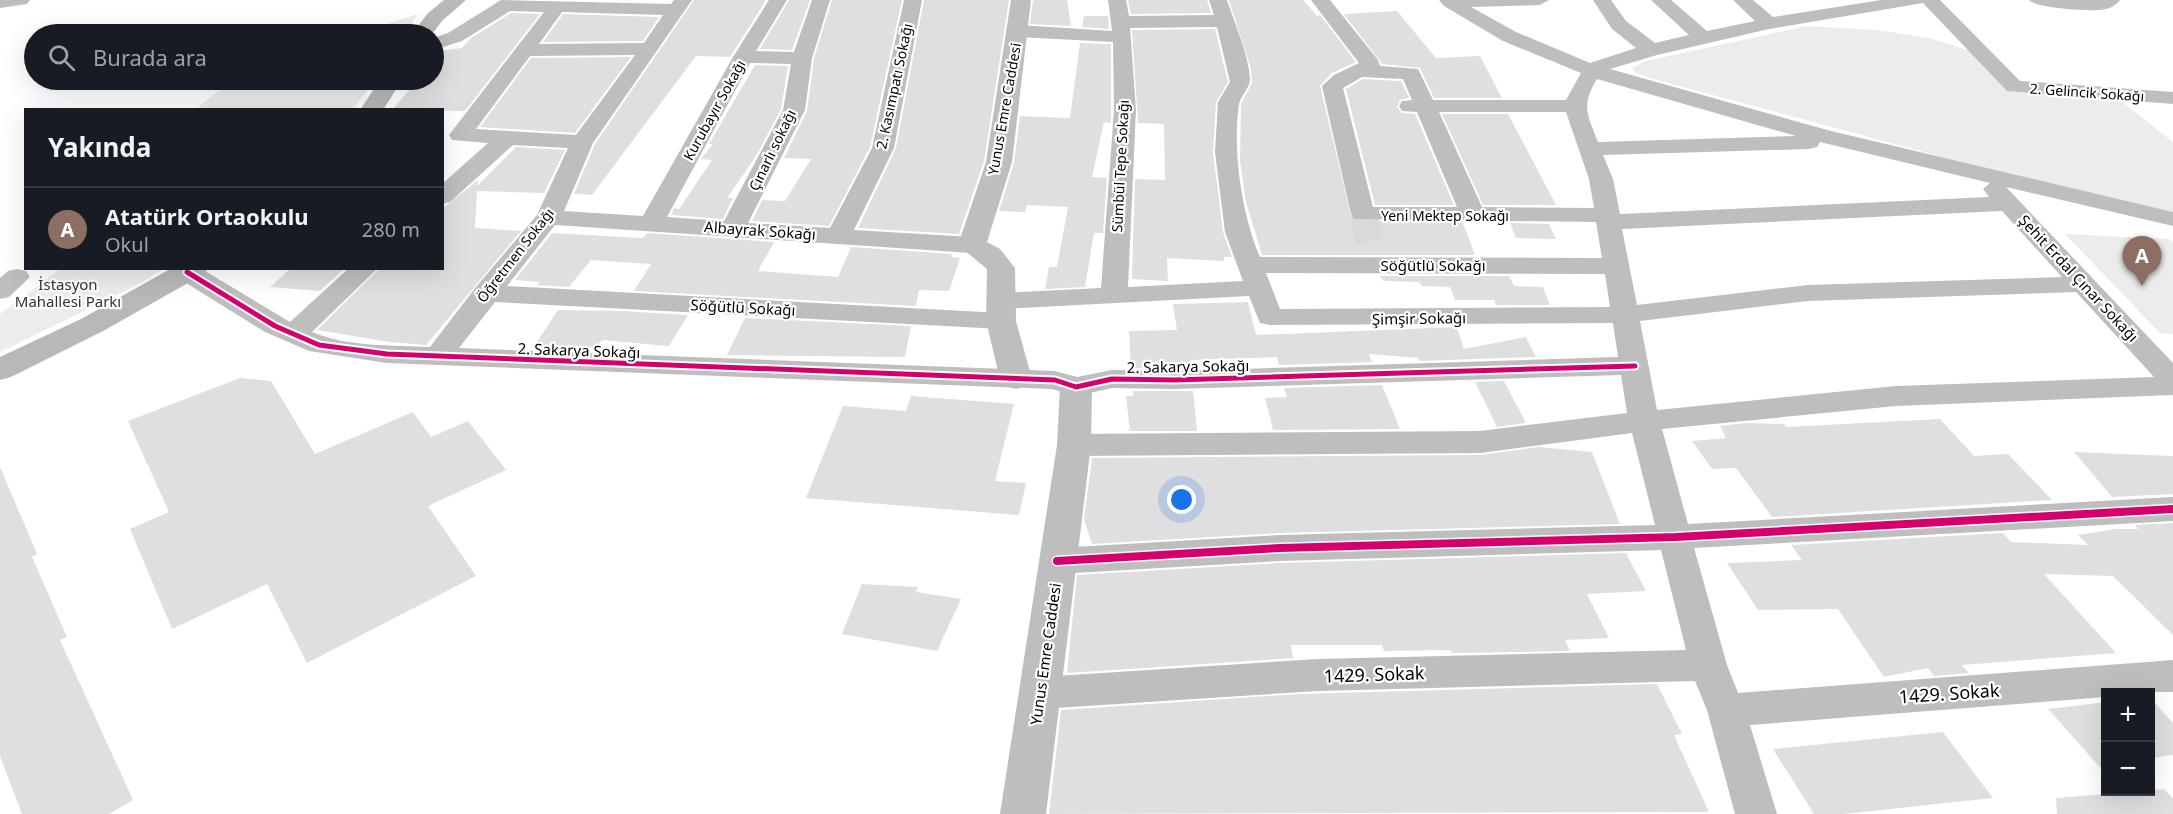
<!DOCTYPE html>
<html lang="tr">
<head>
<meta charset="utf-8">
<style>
	:root { --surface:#171b24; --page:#20242c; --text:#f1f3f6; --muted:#9ea1a6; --line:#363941; --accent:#ea580c }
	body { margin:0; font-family:"Noto Sans",sans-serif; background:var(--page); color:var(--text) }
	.controls { position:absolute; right:18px; bottom:18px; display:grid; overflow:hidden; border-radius:0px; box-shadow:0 6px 24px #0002 }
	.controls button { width:54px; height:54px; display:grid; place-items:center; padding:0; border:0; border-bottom:2px solid var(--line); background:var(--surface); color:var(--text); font:30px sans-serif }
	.you { position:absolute; left:1182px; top:500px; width:21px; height:21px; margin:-15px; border:4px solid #fff; border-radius:50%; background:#1a73e8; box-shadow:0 0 0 9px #1a73e833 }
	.badge { display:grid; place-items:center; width:39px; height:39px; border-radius:50%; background:var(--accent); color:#fff; font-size:20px; font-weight:700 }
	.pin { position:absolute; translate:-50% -50px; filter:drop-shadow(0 2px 3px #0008) }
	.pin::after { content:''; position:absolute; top:32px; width:21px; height:18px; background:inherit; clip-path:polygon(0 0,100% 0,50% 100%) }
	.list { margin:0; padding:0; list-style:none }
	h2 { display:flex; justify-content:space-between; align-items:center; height:78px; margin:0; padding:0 24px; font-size:26px }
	h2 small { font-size:20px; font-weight:400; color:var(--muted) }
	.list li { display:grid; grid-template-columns:39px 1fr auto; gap:18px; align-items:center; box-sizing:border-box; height:84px; padding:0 24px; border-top:2px solid var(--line) }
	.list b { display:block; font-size:22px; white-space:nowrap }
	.list p { margin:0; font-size:20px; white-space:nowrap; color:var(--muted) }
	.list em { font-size:20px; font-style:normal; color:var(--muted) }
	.icon { flex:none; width:33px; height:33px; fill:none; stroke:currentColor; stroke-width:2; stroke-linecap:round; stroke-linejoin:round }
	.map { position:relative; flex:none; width:2173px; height:814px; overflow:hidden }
	.search { position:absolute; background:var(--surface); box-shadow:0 6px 24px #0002; left:24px; top:24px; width:420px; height:66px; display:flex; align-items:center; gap:15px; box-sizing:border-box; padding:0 21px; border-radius:33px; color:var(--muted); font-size:22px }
	.panel { position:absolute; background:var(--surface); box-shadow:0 6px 24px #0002; left:24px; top:108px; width:420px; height:162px; border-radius:0px }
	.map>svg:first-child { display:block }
</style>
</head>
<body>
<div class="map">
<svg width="2173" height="814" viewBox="0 0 2173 814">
	<rect width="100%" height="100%" fill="#fff"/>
	<path fill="#ececec" d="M418 14 405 34H356Z
		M1807 26 1877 30 1929 38 1971 51 2005 80 2111 93 2173 142V212L1943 157 1657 80 1636 73 1632 68 1646 61Z
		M238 80H375L353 109H196L217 92Z
		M2065 234 2169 239 2173 243V334L2160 333Z
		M60 269H162L141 283 0 352V314Z"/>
	<path fill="#dfdfdf" d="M694 0H766L730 57 696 56 592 195 574 194 595 144Z
		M789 0H810L792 50 760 49Z
		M832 0H902L870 147 829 226 752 221 762 200 785 201 811 159 784 158 807 111 814 58Z
		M924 0H1009L984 161 959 234 858 228 896 148Z
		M1033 0H1067L1071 26 1030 24Z
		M1128 0H1207L1211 13 1131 14Z
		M1229 0H1303L1317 16 1320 15 1356 62 1332 73 1320 86 1352 220 1463 223 1475 255H1262L1246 202 1240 161 1241 104 1252 83 1251 69Z
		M1397 11 1436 58 1480 56 1502 98H1434L1420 68 1382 64 1344 14Z
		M511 13 540 14 465 111 392 110 418 80H434V56L437 51 462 48 471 38Z
		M563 14 659 17 643 41 543 42Z
		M1084 16H1108L1109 29 1082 27Z
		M1215 29 1228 82 1216 102 1213 152 1223 232 1232 257H1224V261L1167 258 1168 281 1132 279 1135 179 1165 180 1164 124 1138 123 1132 30Z
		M1080 43 1111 44V123L1104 122 1092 177 1107 178 1103 233H1094L1085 287 1045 289 1049 267H1057L1068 207 1027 205 1025 212 999 211 1014 163 1020 116 1070 118Z
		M631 57 575 133 480 127 531 58Z
		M755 65 788 66 781 109 756 156 727 198H733L723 219 671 215 674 208 679 209 712 160 701 159 713 144H709Z
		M1363 79 1401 81 1409 98 1400 100 1397 107 1402 113 1415 114 1454 205H1375L1346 89Z
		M1442 114H1508L1556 205H1483Z
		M516 147 565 150 544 193 477 191 475 228 521 231 426 345 389 342 317 330 380 268H442V209L478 180 477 186Z
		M1510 223 1549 224 1556 239 1516 238Z
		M552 233 643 238 647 233 774 242 758 271 838 277 851 247 952 254 951 257 960 258 949 291 919 290 916 306 634 291 651 264 591 260 569 287 537 285 540 282 515 280Z
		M291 268H345L320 291 270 287Z
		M1379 276H1509L1514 286 1543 287 1550 305H1496L1494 300H1455L1450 287 1422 286 1419 282 1384 281Z
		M1248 302 1256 335 1457 327 1464 349 1526 337 1536 357 1419 361V358L1369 354 1372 362 1279 365 1277 357 1191 360V368H1131L1129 331 1177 330 1173 304Z
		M558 310 622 311 688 315 669 346 602 340 597 347 535 345Z
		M745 318 911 326 905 357 727 355Z
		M240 378 271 381 315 454 413 412 431 437 468 421 506 470 428 506 476 576 307 663 267 584 172 629 130 529 169 512 128 421Z
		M1504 381 1526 423 1497 427 1475 382Z
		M1382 385 1400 429 1273 430 1265 398 1287 397 1284 388Z
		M1133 391H1193L1197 431H1130L1126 396H1133Z
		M911 396 1014 404 995 481 1026 483 1019 515 806 498 843 406 906 411Z
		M1940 419 1974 456 2008 454 2052 500 1772 517 1736 468 1712 469 1692 441 1726 438 1720 426 1745 423 1784 424 1786 427Z
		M1539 447 1592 452 1620 524 1280 533 1092 544 1084 519 1092 458 1480 455Z
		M2074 452 2173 456V494L2112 497Z
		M0 467 37 554 32 557 67 637 60 640 133 800 109 814H22L0 756Z
		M2173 523V635L2113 576 2044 574 2116 653 1962 665 1969 673 1934 676 1928 668 1884 677 1838 609 1758 610 1727 563 1802 560 1791 545 2003 533 2011 542 2088 545 2078 535 2116 529H2138L2135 525Z
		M1626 553 1646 591 1587 594 1609 638 1565 640 1570 651 1452 653 1451 650 1384 651 1382 645H1291L1293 658 1067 673 1077 575 1280 563Z
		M862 584 918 587 916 592 961 599 937 651 842 634Z
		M1657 684 1682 734 1674 735 1709 812 1049 814 1061 710 1300 694Z
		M2151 699 2173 723V755L2151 758Z
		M2106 702V774L2048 709Z
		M1943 732 1993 798 1844 814H1814L1773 749Z
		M2164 789 2173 798V814H2057L2056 798Z"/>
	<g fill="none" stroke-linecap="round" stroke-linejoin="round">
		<path stroke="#d9d9d9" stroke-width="28" stroke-dasharray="28 14" stroke-linecap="butt" d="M1363 214 1370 242"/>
		<path fill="#bebebe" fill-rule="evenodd" d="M0 0H30L27 4 0 8Z
			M501 0 671 4 674 0H692L593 143 564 211 643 216 733 57 769 0H787L756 51 794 52 812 0H830L812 58 805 110 748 223 830 228 872 148 904 0H922L894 148 854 230 972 237 981 240 985 245 981 250 972 253 555 225 507 286 1001 313 1011 315 1015 321 1011 327 1001 329 495 302 459 348 1055 371 1077 377 1112 370 1174 371 1618 357 1613 323 1270 325 1260 323 1249 296 1003 309 993 307 990 301 993 295 1003 293 1101 288 1114 110 1113 42 1018 37 1008 31 1018 25 1112 31 1108 0H1126L1129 16 1214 15 1209 0H1227C1235 25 1248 52 1250 79 1250 88 1241 95 1239 104 1232 150 1242 215 1260 257L1602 258 1596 222 1354 219 1351 214 1322 86 1334 75 1359 63 1311 0H1330L1378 60 1380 66 1418 69 1433 100H1566L1581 73 1503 41 1444 6 1439 0H1549L1540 5 1471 7 1516 32 1590 63 1636 48 1612 29 1593 0H1611L1626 21 1655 43 1689 35 1651 0H1671L1707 31 1755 21 1733 0H1753L1773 17 1881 0H1940L2020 81 2173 92V104L2007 91 1923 3 1769 29 1657 55 1610 69 1831 131 2173 212V226L2006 187 2173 363V395L1896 406 1662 429 1688 524 2173 497V521L1694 548 1727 665 1738 693 2173 660V692H2106V697L1750 725 1777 814H1735L1707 710 1695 681 1318 691 1040 709 1026 704 1021 693 1026 682 1040 677 1318 659 1686 650 1661 550 1280 561 1057 574 1045 570 1040 561 1045 552 1057 548 1280 535 1655 525 1632 433 1480 453 1074 456 1063 452 1058 445 1063 438 1074 434 1480 431 1627 413 1621 375 1174 389 1112 388 1076 396 1052 389 387 363 309 351 265 332 178 278 174 272 176 268H200L290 322 349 268H378L312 332C347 347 392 345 430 347L476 287 537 215 568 148 513 145 450 202 442 204V184L488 143 452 140 449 135 544 12 510 11 462 41 434 50V38L448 33ZM562 12 663 15 644 43 539 44ZM1217 27 1230 82 1218 102 1215 152 1225 232 1243 281 1128 287 1136 110 1130 28ZM635 55 576 135 476 129 530 56ZM750 63 791 64 783 110 724 221 667 217ZM1362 77 1403 79 1412 100 1402 101 1399 106 1402 111 1417 112 1457 207H1373L1343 88ZM1597 79 1796 136 1598 142C1587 114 1581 105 1597 79ZM1439 112H1566L1589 179 1594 208 1482 207ZM1820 142 1990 183 1983 189 1989 197 1620 214 1613 179 1603 155 1809 149 1817 147ZM2002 211 2062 277 1808 285 1637 305 1622 229ZM1266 273 1605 274 1610 307 1280 309ZM2076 292 2154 377 1896 386 1657 410 1640 321 1808 301Z
			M2029 0H2120C2116 6 2107 10 2099 10 2087 11 2035 8 2029 0Z
			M17 269 26 271 30 277 9 297 0 299V278L8 271Z"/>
		<path fill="#bebebe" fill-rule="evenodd" d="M1011 0H1031L1012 162 987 242 1000 249 1015 268 1016 321 1032 379 1027 386 1016 389 1005 386 1000 379 986 321 987 269 958 245 986 162Z
			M1076 377 1087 380 1092 387 1091 445 1046 814H1000L1057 445 1060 387 1065 380Z"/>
		<path fill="#b8b8b8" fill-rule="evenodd" d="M444 0H466L442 21 432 34H412L428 13Z
			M380 80H402L383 110H360Z
			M172 268H208L204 274 103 331 11 377 0 380V357L81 319Z"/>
		<defs>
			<path id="cycleway-far1" d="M187 272 275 326 319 345 387 354 1055 380 1076 387 1112 379 1174 380 1635 366"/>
			<path id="cycleway" d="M1057 561 1280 548 1676 537 2173 509"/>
		</defs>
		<use href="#cycleway-far1" stroke="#fff" stroke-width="9"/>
		<use href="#cycleway" stroke="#fff" stroke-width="11"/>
		<use href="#cycleway-far1" stroke="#d6006c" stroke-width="5"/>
		<use href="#cycleway" stroke="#d6006c" stroke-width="8"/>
	</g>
	<g text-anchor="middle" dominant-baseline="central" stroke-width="4.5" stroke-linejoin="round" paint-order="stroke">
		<g font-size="14" fill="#000" stroke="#fff">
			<text transform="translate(894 86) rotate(-78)">2. Kasımpatı Sokağı</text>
			<text transform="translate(2087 92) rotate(4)">2. Gelincik Sokağı</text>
			<text transform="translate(1004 109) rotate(-80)">Yunus Emre Caddesi</text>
			<text transform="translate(714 110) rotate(-61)">Kurubayır Sokağı</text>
			<text transform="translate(772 150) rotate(-64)">Çınarlı sokağı</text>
			<text transform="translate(1120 166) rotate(-87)">Sümbül Tepe Sokağı</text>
			<text x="1445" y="215">Yeni Mektep Sokağı</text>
			<text transform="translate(515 255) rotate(-52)">Öğretmen Sokağı</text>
		</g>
		<g font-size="15" fill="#000" stroke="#fff">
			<text transform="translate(760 230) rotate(4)">Albayrak Sokağı</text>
			<text x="1433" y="265">Söğütlü Sokağı</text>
			<text transform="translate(2079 278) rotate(47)">Şehit Erdal Çınar Sokağı</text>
			<text transform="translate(743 307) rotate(3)">Söğütlü Sokağı</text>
			<text transform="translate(1419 318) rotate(-1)">Şimşir Sokağı</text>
			<text transform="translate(579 350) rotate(2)">2. Sakarya Sokağı</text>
			<text transform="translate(1188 366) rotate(-1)">2. Sakarya Sokağı</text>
			<text transform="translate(1045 654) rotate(-82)">Yunus Emre Caddesi</text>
		</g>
		<g font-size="15" fill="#333" stroke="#fff">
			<text x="68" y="284">İstasyon<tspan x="68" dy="17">Mahallesi Parkı</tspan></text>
		</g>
		<g font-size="18" fill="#000" stroke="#fff">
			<text transform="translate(1374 674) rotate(-2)">1429. Sokak</text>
			<text transform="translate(1949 693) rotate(-4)">1429. Sokak</text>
		</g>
	</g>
</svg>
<div class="controls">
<button>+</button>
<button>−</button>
</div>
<div class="you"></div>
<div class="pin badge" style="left:2142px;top:286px;background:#8d6e63">A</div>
<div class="search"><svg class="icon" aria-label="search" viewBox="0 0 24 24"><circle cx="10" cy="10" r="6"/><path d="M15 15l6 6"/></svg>Burada ara</div>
<section class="panel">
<h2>Yakında<small></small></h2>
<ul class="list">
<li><span class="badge" style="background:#8d6e63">A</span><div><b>Atatürk Ortaokulu</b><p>Okul</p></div><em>280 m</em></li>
</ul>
</section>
</div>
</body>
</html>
